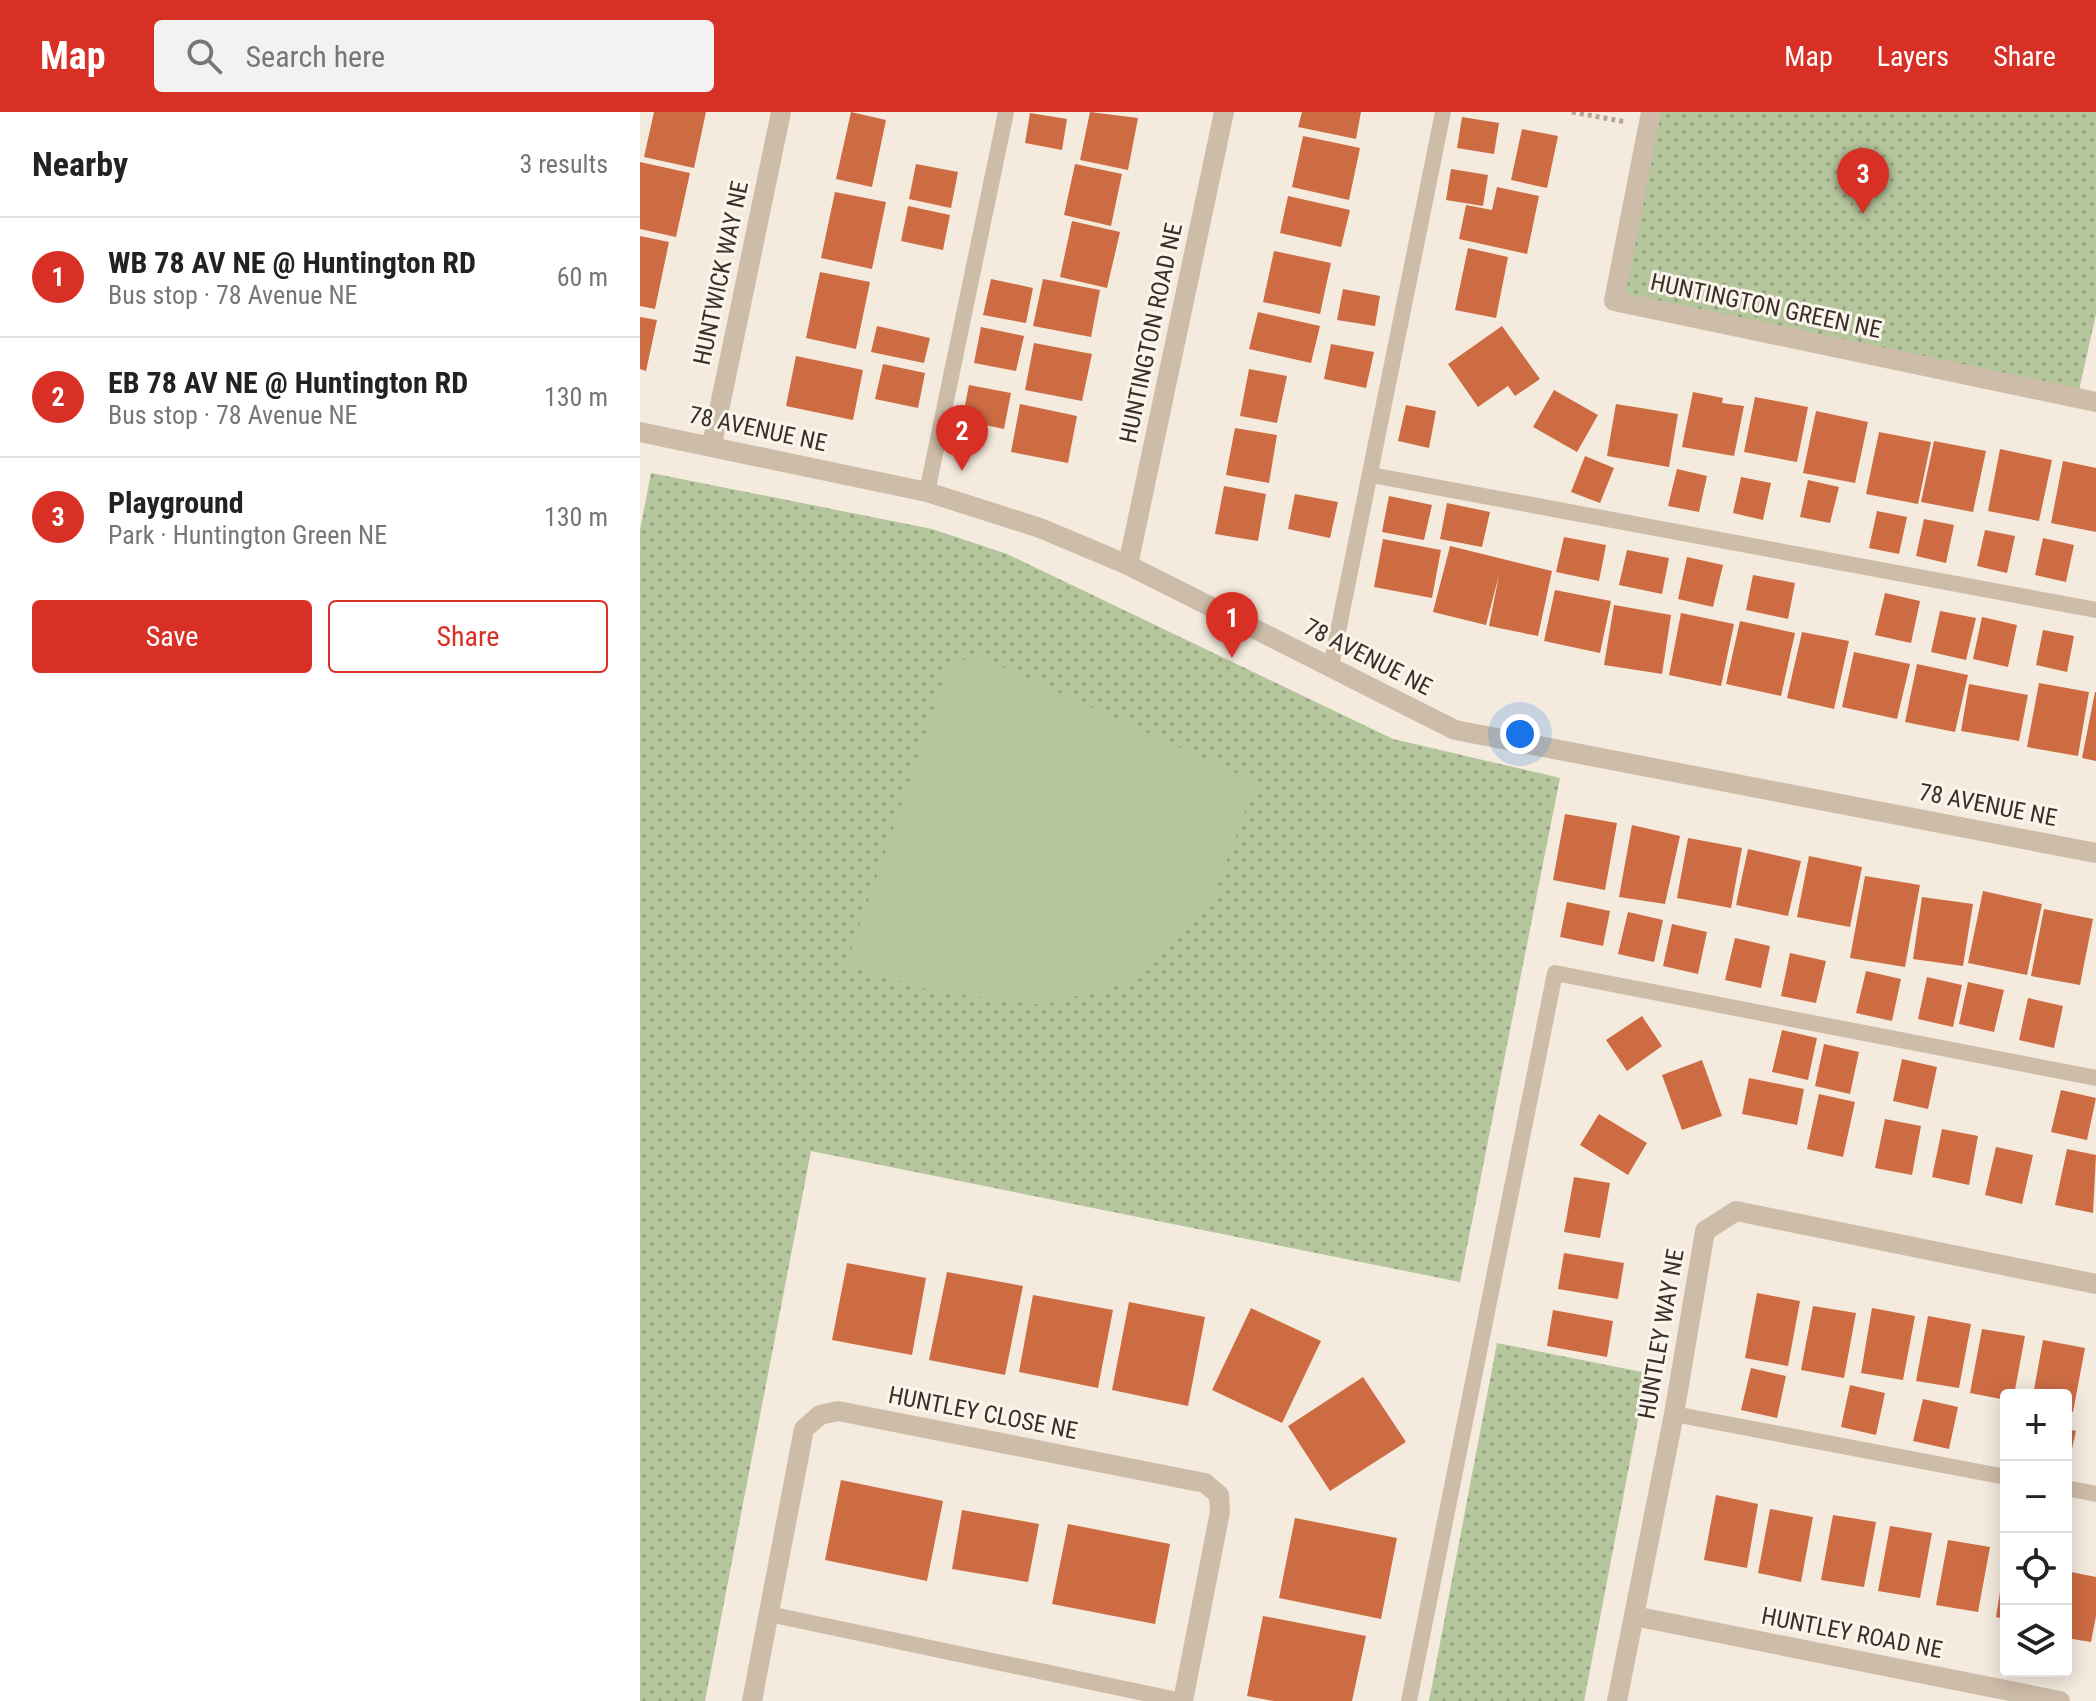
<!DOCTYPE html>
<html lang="en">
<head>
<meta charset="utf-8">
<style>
	:root { --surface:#fff; --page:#f2f2f2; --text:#222; --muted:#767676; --line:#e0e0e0; --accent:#d93025 }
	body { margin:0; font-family:"Roboto Condensed",sans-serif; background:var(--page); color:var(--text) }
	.controls { position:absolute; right:24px; bottom:24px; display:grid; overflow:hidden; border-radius:8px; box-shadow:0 4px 20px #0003 }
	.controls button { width:72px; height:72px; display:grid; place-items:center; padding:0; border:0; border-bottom:2px solid var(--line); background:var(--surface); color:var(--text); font:40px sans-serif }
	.you { position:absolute; left:880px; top:622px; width:28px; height:28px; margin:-20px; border:6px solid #fff; border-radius:50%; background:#1a73e8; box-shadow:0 0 0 12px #1a73e833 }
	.badge { display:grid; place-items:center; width:52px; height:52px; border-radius:50%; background:var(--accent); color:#fff; font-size:26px; font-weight:700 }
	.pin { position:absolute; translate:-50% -66px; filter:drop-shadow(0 2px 4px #0008) }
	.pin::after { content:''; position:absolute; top:42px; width:28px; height:24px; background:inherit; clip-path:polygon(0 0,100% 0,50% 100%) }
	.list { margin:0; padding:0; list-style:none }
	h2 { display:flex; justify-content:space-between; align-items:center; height:104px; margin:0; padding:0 32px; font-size:34px }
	h2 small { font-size:26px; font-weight:400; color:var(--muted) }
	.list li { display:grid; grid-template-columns:52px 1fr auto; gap:24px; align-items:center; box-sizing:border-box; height:120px; padding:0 32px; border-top:2px solid var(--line) }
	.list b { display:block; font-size:30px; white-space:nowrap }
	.list p { margin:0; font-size:26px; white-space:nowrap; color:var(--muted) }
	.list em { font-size:26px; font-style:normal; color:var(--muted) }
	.actions { display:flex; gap:16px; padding:24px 32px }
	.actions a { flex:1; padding:18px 0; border:2px solid var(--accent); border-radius:8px; text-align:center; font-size:28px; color:var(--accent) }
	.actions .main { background:var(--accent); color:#fff }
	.icon { flex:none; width:44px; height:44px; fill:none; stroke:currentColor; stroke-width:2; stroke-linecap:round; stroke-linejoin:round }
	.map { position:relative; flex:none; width:1456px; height:1589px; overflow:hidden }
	header { display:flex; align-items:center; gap:48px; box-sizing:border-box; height:112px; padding:0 40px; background:var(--accent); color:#fff }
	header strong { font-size:38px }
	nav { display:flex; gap:44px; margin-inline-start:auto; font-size:28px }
	.search { width:560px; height:72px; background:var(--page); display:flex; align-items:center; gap:20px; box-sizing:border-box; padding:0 28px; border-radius:8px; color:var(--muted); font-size:30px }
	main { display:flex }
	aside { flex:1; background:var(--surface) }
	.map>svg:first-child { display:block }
</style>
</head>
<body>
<header>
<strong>Map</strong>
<div class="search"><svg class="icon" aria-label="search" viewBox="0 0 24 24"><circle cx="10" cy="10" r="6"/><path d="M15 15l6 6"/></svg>Search here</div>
<nav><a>Map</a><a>Layers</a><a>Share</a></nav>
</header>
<main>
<aside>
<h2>Nearby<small>3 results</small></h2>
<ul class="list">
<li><span class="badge">1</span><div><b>WB 78 AV NE @ Huntington RD</b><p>Bus stop · 78 Avenue NE</p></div><em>60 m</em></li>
<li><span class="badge">2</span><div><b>EB 78 AV NE @ Huntington RD</b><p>Bus stop · 78 Avenue NE</p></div><em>130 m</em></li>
<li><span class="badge">3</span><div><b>Playground</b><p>Park · Huntington Green NE</p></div><em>130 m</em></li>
</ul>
<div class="actions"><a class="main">Save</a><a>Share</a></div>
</aside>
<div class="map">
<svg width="1456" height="1589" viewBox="0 0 1456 1589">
	<defs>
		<pattern id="grass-dots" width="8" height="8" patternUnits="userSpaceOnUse" patternTransform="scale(2)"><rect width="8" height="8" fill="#b5c59c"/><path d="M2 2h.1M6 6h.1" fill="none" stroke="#94a07f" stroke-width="1.8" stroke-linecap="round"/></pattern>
	</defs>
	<rect width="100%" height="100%" fill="#f4ebde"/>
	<path fill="url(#grass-dots)" d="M1011 0H1456V202L1437 287 974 189Z
		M11 361 292 417 367 442 753 627 920 666 820 1170 171 1039 65 1589H0V418Z
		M857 1231 1007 1261 944 1589H789Z"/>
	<path fill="#b5c59c" d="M334 542 616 670 571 791 500 866 404 893 293 879 206 853 309 556Z"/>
	<path fill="#cd6c43" d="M14 0H66L54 56 4 45Z
		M211 0 246 8 232 75 196 67Z
		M450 0 498 6 488 58 440 48Z
		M662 0H721L716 27 658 15Z
		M390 1 427 7 422 38 385 31Z
		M822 5 859 11 854 42 817 36Z
		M882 17 918 24 907 76 871 68Z
		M663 24 720 36 709 88 652 75Z
		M0 50 50 61 36 125 0 117Z
		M276 52 318 60 311 96 269 87Z
		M435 52 482 62 471 114 424 103Z
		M811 57 848 63 843 94 806 88Z
		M857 75 899 84 887 142 819 127 826 93 852 98Z
		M195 80 246 90 232 157 181 146Z
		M648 84 710 98 701 135 640 121Z
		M268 94 310 103 303 138 261 129Z
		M432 109 480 120 467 176 420 165Z
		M0 124 29 130 15 197 0 194Z
		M828 136 868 145 856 206 815 198Z
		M634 139 691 151 680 202 623 190Z
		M180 160 230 170 216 237 166 226Z
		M351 167 393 176 386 211 343 203Z
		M403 167 460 178 451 225 393 214Z
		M703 177 740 184 735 214 697 208Z
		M618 200 680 214 671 251 609 237Z
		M0 205 17 208 6 259 0 257Z
		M237 214 290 226 284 251 231 240Z
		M862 214 900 267 875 284 868 274 838 295 808 252Z
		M341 215 384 224 376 259 334 251Z
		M394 231 452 242 442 289 385 278Z
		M691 232 734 240 726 276 684 267Z
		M156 244 223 258 213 308 146 294Z
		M243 252 285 261 278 296 235 287Z
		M609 257 647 264 637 311 600 304Z
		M329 273 371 281 364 317 322 308Z
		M914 278 958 303 937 340 893 315Z
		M1053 280 1083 286 1082 291 1104 294 1094 344 1042 335Z
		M1115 285 1168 295 1157 350 1104 340Z
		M380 292 437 304 428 351 371 340Z
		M976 292 1038 302 1029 355 967 344Z
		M766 293 796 299 789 336 758 329Z
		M1176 299 1228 310 1215 371 1163 361Z
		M595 316 637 323 629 371 586 363Z
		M1239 320 1291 330 1278 392 1226 382Z
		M1294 329 1346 339 1333 400 1281 390Z
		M1360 337 1412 348 1399 409 1348 399Z
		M945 344 974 356 960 391 931 380Z
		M1423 349 1456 356V420L1411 411Z
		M1037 357 1067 364 1059 400 1028 394Z
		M1101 365 1131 371 1123 408 1093 401Z
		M1168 368 1199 375 1190 411 1160 405Z
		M584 374 626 382 618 429 575 422Z
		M655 382 698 390 690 426 648 417Z
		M749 384 792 393 784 428 742 420Z
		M807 391 850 400 842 435 800 427Z
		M1237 399 1267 405 1259 442 1229 436Z
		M1284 407 1314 413 1306 451 1276 444Z
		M1345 418 1375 424 1367 461 1337 454Z
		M924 425 966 433 959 469 916 460Z
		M1403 426 1434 433 1426 470 1395 463Z
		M743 427 801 438 792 486 734 475Z
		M810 434 912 459 898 524 849 514 859 463 846 513 793 500Z
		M987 438 1029 446 1022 482 979 473Z
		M1047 445 1083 453 1073 495 1038 487Z
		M1113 463 1155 471 1148 507 1106 498Z
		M915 478 971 489 960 541 904 529Z
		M1245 481 1280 489 1271 531 1235 523Z
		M974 493 1031 503 1022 562 964 553Z
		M1300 499 1336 506 1326 548 1291 540Z
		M1041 501 1094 512 1081 574 1029 563Z
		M1342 505 1377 513 1368 555 1333 547Z
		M1100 509 1155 521 1141 584 1086 572Z
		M1403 518 1434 524 1427 560 1396 553Z
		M1162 520 1209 529 1194 597 1147 586Z
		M1214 540 1270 552 1257 607 1202 595Z
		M1277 552 1328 563 1315 620 1265 610Z
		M1399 571 1449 580 1438 644 1387 635Z
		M1329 572 1388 583 1379 629 1321 619Z
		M1455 580H1456V649L1442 646Z
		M925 702 977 711 965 778 913 768Z
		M992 713 1040 724 1025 792 979 785Z
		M1048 726 1102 736 1091 796 1037 786Z
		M1108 737 1161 749 1148 804 1096 793Z
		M1169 744 1222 755 1210 815 1157 805Z
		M1225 764 1280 773 1265 855 1210 846Z
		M1343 779 1402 792 1387 863 1328 851Z
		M1282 785 1333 792 1323 854 1273 847Z
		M927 790 970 799 963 834 920 825Z
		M1404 797 1453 807 1440 873 1391 864Z
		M988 800 1023 808 1014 850 978 842Z
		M1032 812 1067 820 1058 862 1023 854Z
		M1095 826 1130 834 1121 876 1085 868Z
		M1150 841 1186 849 1176 891 1141 884Z
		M1226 859 1261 867 1252 909 1216 901Z
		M1287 865 1322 873 1313 915 1278 907Z
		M1328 870 1364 878 1354 920 1319 912Z
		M1388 886 1423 894 1414 936 1379 928Z
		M1002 904 1022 934 987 959 966 928Z
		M1142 918 1177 926 1168 968 1132 960Z
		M1184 932 1219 940 1210 982 1175 974Z
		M1262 947 1297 955 1288 997 1253 989Z
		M1062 948 1082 1004 1042 1018 1022 963Z
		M1109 966 1164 977 1157 1013 1102 1002Z
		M1421 978 1456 986 1447 1028 1411 1020Z
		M1179 982 1215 990 1203 1045 1167 1037Z
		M959 1002 1007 1031 988 1063 940 1033Z
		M1245 1007 1281 1014 1272 1063 1235 1056Z
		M1302 1017 1338 1024 1329 1073 1292 1065Z
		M1356 1035 1393 1043 1382 1092 1345 1083Z
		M1427 1037 1456 1043 1453 1101 1415 1093Z
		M934 1065 970 1071 960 1126 924 1120Z
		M924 1141 984 1151 978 1187 918 1177Z
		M207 1151 286 1166 272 1243 192 1228Z
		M307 1160 383 1174 365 1263 289 1248Z
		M1117 1181 1160 1189 1148 1254 1105 1246Z
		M393 1183 473 1198 458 1276 379 1260Z
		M489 1190 565 1205 548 1294 472 1278Z
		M1173 1194 1216 1201 1204 1266 1161 1258Z
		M611 1196 681 1229 642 1311 572 1278Z
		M1232 1196 1275 1204 1263 1268 1221 1261Z
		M913 1198 973 1209 967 1245 907 1234Z
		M1288 1204 1331 1212 1319 1276 1276 1269Z
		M1342 1217 1385 1224 1374 1283H1366V1288L1330 1281Z
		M1403 1228 1445 1236 1433 1300 1426 1299V1283H1393Z
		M1111 1256 1146 1264 1137 1306 1101 1298Z
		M723 1265 766 1330 690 1379 648 1314Z
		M1210 1273 1245 1281 1236 1323 1201 1315Z
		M1283 1287 1318 1295 1309 1337 1273 1329Z
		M1426 1317 1436 1319 1427 1359 1426 1358Z
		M201 1368 303 1389 287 1469 185 1448Z
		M1076 1383 1118 1392 1107 1456 1064 1448Z
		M1130 1397 1173 1405 1161 1470 1118 1461Z
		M322 1398 399 1412 388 1470 312 1457Z
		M1193 1403 1236 1410 1224 1475 1181 1468Z
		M655 1406 757 1426 741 1507 639 1486Z
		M428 1412 530 1432 515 1512 412 1492Z
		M1250 1414 1292 1421 1280 1486 1238 1479Z
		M1308 1428 1350 1435 1338 1500 1296 1493Z
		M1364 1455H1366V1507L1356 1505Z
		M1426 1459 1456 1465V1504L1451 1530 1426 1526Z
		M623 1504 726 1524 712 1589H634L607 1584Z"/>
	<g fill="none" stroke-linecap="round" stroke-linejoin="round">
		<path stroke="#b9a692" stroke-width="5" stroke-dasharray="4 4" stroke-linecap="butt" d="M932 0 986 10"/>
		<path stroke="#cdbca8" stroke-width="16" d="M731 363 1456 498
			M287 380 366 0
			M691 554 803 0
			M1034 1302 1366 1365
			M1426 1376 1456 1382
			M129 1502 542 1589
			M769 1589 915 861 1456 966"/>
		<path stroke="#cdbca8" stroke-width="20" d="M1011 0 974 189 1456 290
			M0 320 287 380 400 416 488 453 815 618 1456 741
			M72 332 141 0
			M488 453 584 0
			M994 1504 1420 1589
			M112 1589 164 1317 180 1303 198 1299 565 1371 579 1383 580 1400 543 1589
			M977 1589 1034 1302 1065 1119 1096 1099 1456 1172"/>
	</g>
	<g text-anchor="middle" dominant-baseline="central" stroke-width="6" stroke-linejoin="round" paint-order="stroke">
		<g font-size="24" fill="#3a2f29" stroke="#fbf5eb">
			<text transform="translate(81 161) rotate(-78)">HUNTWICK WAY NE</text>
			<text transform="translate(1126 194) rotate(12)">HUNTINGTON GREEN NE</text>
			<text transform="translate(511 221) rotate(-78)">HUNTINGTON ROAD NE</text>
			<text transform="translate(118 317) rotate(12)">78 AVENUE NE</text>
			<text transform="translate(728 545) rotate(27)">78 AVENUE NE</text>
			<text transform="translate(1348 693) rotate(11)">78 AVENUE NE</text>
			<text transform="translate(1021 1222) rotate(-80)">HUNTLEY WAY NE</text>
			<text transform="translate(343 1301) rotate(11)">HUNTLEY CLOSE NE</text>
			<text transform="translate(1212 1521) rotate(11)">HUNTLEY ROAD NE</text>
		</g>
	</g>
</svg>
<div class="controls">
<button>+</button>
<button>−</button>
<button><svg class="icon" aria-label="locate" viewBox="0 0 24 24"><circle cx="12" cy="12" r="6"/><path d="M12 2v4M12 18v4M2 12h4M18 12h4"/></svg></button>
<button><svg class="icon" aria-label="layers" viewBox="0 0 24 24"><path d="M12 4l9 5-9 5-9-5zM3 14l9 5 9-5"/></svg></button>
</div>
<div class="you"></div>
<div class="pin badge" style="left:592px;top:546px">1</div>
<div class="pin badge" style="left:322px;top:359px">2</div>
<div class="pin badge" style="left:1223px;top:102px">3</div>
</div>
</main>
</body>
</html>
